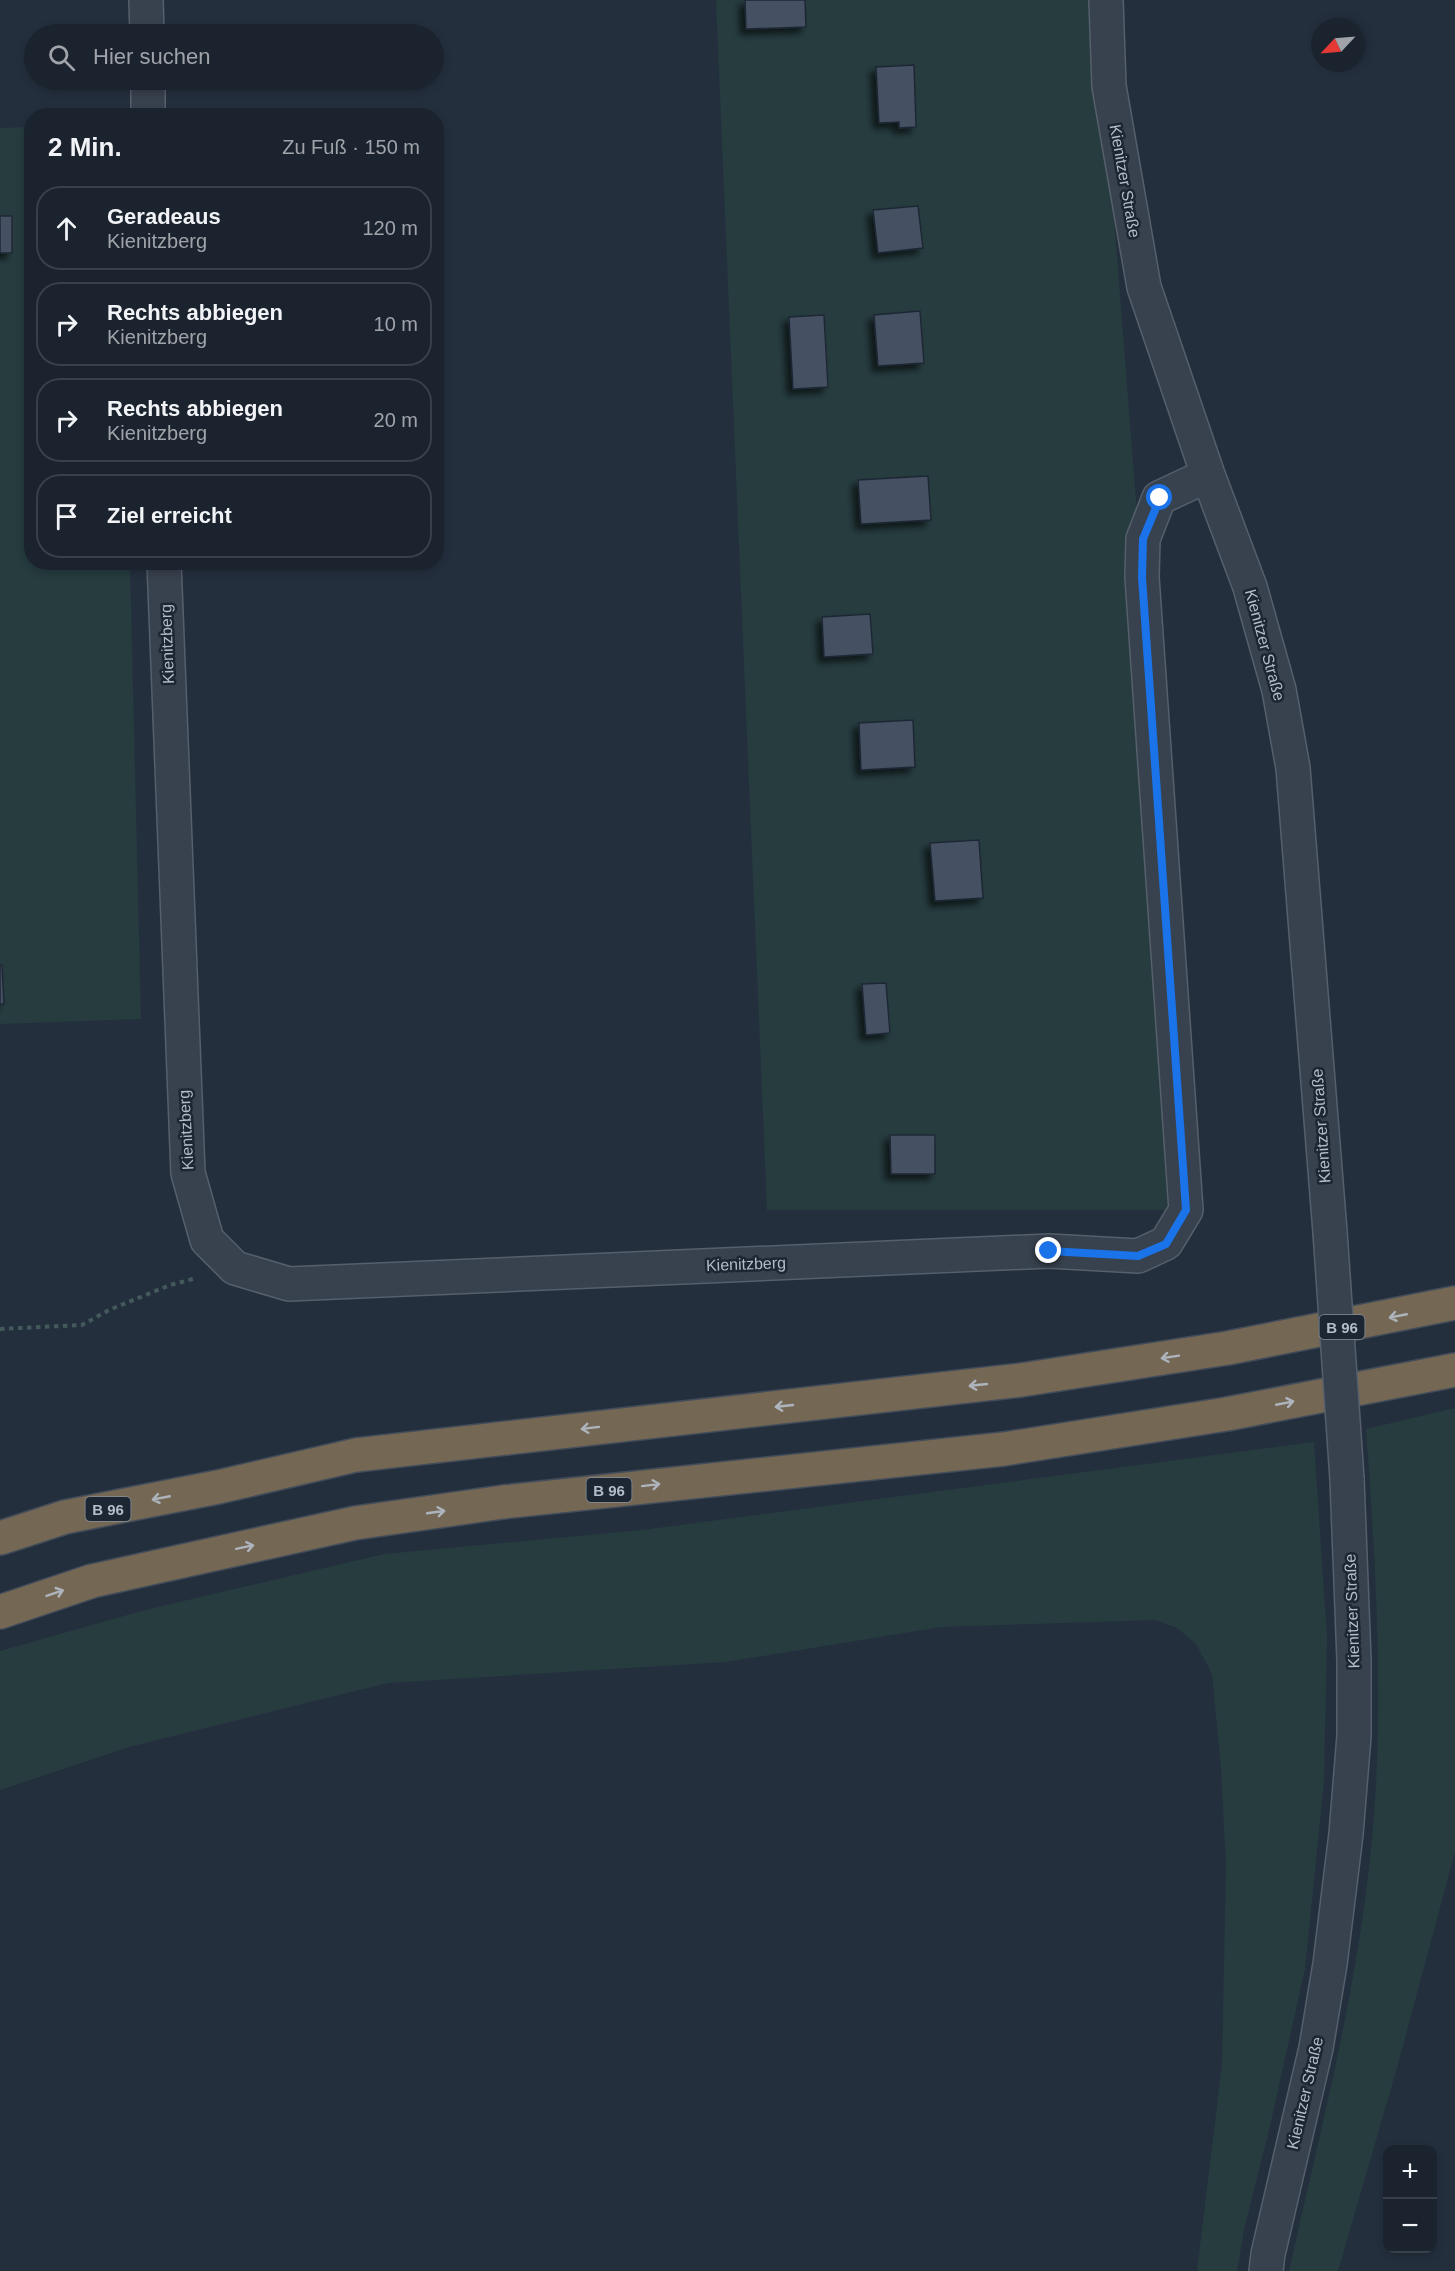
<!DOCTYPE html>
<html lang="de">
<head>
<meta charset="utf-8">
<style>
	:root { --surface:#1b232e; --page:#242b36; --text:#f1f3f6; --muted:#a0a4aa; --line:#39404a }
	body { margin:0; font-family:Helvetica,sans-serif; background:var(--page); color:var(--text) }
	.controls { position:absolute; right:18px; bottom:18px; display:grid; overflow:hidden; border-radius:12px; box-shadow:0 3px 9px #0003 }
	.controls button { width:54px; height:54px; display:grid; place-items:center; padding:0; border:0; border-bottom:2px solid var(--line); background:var(--surface); color:var(--text); font:30px sans-serif }
	.compass { position:absolute; left:1311px; top:18px; width:54px; height:54px; border-radius:50%; background:var(--surface); box-shadow:0 3px 9px #0003; rotate:244deg }
	.stop { position:absolute; width:18px; height:18px; margin:-14px; border:4px solid #1a73e8; border-radius:50%; background:#fff }
	.stop.end { background:#1a73e8; border-color:#fff; box-shadow:0 2px 6px #0008 }
	.list { margin:0; padding:0; list-style:none }
	h2 { display:flex; justify-content:space-between; align-items:center; height:78px; margin:0; padding:0 24px; font-size:26px }
	h2 small { font-size:20px; font-weight:400; color:var(--muted) }
	.list li { display:grid; grid-template-columns:39px 1fr auto; gap:18px; align-items:center; box-sizing:border-box; height:84px; margin:0 12px 12px; padding:0 12px; border:2px solid var(--line); border-radius:24px }
	.list b { display:block; font-size:22px; white-space:nowrap }
	.list p { margin:0; font-size:20px; white-space:nowrap; color:var(--muted) }
	.list em { font-size:20px; font-style:normal; color:var(--muted) }
	.icon { flex:none; width:33px; height:33px; fill:none; stroke:currentColor; stroke-width:2; stroke-linecap:round; stroke-linejoin:round }
	.map { position:relative; flex:none; width:1455px; height:2271px; overflow:hidden }
	.search { position:absolute; background:var(--surface); box-shadow:0 3px 9px #0003; left:24px; top:24px; width:420px; height:66px; display:flex; align-items:center; gap:15px; box-sizing:border-box; padding:0 21px; border-radius:33px; color:var(--muted); font-size:22px }
	.panel { position:absolute; background:var(--surface); box-shadow:0 3px 9px #0003; left:24px; top:108px; width:420px; height:462px; border-radius:24px }
	.map>svg:first-child { display:block }
</style>
</head>
<body>
<div class="map">
<svg width="1455" height="2271" viewBox="0 0 1455 2271">
	<defs>
		<filter id="shadow"><feDropShadow dx="-5.5" dy="5.5" stdDeviation="3" flood-color="#0009"/></filter>
	</defs>
	<rect width="100%" height="100%" fill="#242f3e"/>
	<path fill="#263c3f" d="M716 0H1097L1142 577 1186 1210H767Z
		M31 127 32 562 130 563 141 1019 0 1024V128Z
		M1455 1408V1852L1397 2068 1338 2271H1289C1320 2131 1357 1992 1371 1849 1385 1710 1376 1568 1366 1429Z
		M1314 1442 1327 1638 1324 1782 1305 1969 1268 2135 1244 2230 1237 2271H1197L1222 2064 1226 1864 1221 1768 1212 1674 1196 1644 1177 1628 1156 1620 941 1627 726 1662 388 1683 129 1747 0 1790V1651L145 1610 384 1554 642 1530Z"/>
	<path fill="#455162" stroke="#1f2835" stroke-width="1.5" filter="url(#shadow)" d="M745 0H805L806 27 746 29Z
		M914 65 916 127 899 128V122L879 123 876 67Z
		M918 206 923 248 878 253 873 210Z
		M0 216H12V253H0Z
		M920 311 924 363 878 366 874 315Z
		M824 315 828 387 793 389 789 317Z
		M928 476 931 520 861 524 858 480Z
		M870 614 873 654 824 657 822 617Z
		M913 720 915 767 861 770 859 723Z
		M979 840 983 898 935 901 930 843Z
		M0 965H2L4 1004H0Z
		M886 983 890 1033 866 1035 862 984Z
		M890 1135H935V1174H891Z"/>
	<g fill="none" stroke-linecap="round" stroke-linejoin="round">
		<defs>
			<path id="street" d="M146 0 147 34
				M1106 0 1109 86 1144 287 1208 475 1250 587 1279 690 1293 768 1330 1232
				M148 80V116
				M164 562 188 1173 207 1240 235 1268 289 1284 1049 1251 1138 1256 1166 1243 1186 1210 1142 577 1143 539 1159 498 1208 475
				M1266 2271 1268 2254 1316 2048 1330 1964 1346 1834 1354 1736V1660L1347 1479"/>
			<path id="highway" d="M0 1538 65 1517 218 1487 356 1455 1021 1380 1228 1348 1455 1303
				M0 1612 92 1581 355 1523 503 1502 1004 1449 1227 1414 1455 1370"/>
		</defs>
		<use href="#street" stroke="#565f6c" stroke-width="36"/>
		<use href="#highway" stroke="#434c59" stroke-width="36"/>
		<path stroke="#44595c" stroke-width="4" stroke-dasharray="4.5 4.5" stroke-linecap="butt" d="M0 1329 82 1325 109 1310 170 1285 193 1279"/>
		<use href="#street" stroke="#38414e" stroke-width="33"/>
		<use href="#highway" stroke="#746855" stroke-width="33"/>
		<defs>
			<path id="street-bridge" d="M1330 1232 1347 1479"/>
		</defs>
		<use href="#street-bridge" stroke="#565f6c" stroke-width="36" stroke-linecap="butt"/>
		<use href="#street-bridge" stroke="#38414e" stroke-width="33"/>
	</g>
	<defs><path id="oneway-shaft" d="M-6 0H5M1.5-3L5.5 0L1.5 3" fill="none" stroke-width="1.6" stroke-linecap="round" stroke-linejoin="round" transform="scale(1.5)"/></defs>
	<g stroke="#aeb4bd">
		<use href="#oneway-shaft" transform="translate(1398 1316) rotate(169)"/>
		<use href="#oneway-shaft" transform="translate(1170 1357) rotate(171)"/>
		<use href="#oneway-shaft" transform="translate(978 1385) rotate(174)"/>
		<use href="#oneway-shaft" transform="translate(1285 1403) rotate(-11)"/>
		<use href="#oneway-shaft" transform="translate(784 1406) rotate(174)"/>
		<use href="#oneway-shaft" transform="translate(590 1428) rotate(173)"/>
		<use href="#oneway-shaft" transform="translate(651 1485) rotate(-7)"/>
		<use href="#oneway-shaft" transform="translate(161 1498) rotate(169)"/>
		<use href="#oneway-shaft" transform="translate(436 1512) rotate(-8)"/>
		<use href="#oneway-shaft" transform="translate(245 1547) rotate(-12)"/>
		<use href="#oneway-shaft" transform="translate(55 1593) rotate(-19)"/>
	</g>
	<g fill="none" stroke-linecap="round" stroke-linejoin="round">
		<path stroke="#1a73e8" stroke-width="8" d="M1049 1251 1138 1256 1166 1244 1186 1210 1142 577 1143 539 1160 498"/>
	</g>
	<g text-anchor="middle" dominant-baseline="central" stroke-width="5" stroke-linejoin="round" paint-order="stroke">
		<g fill="#1d2633" stroke="#878f9c" stroke-width="1.5">
			<rect x="1319.5" y="1315" width="45" height="24" rx="4.5"/>
			<rect x="586.5" y="1478" width="45" height="24" rx="4.5"/>
			<rect x="85.5" y="1497" width="45" height="24" rx="4.5"/>
		</g>
		<g font-size="15" font-weight="bold" fill="#b4bcc9">
			<text x="1342" y="1327">B 96</text>
			<text x="609" y="1490">B 96</text>
			<text x="108" y="1509">B 96</text>
		</g>
		<g font-size="16" fill="#b4bcc9" stroke="#1d2633">
			<text transform="translate(1125 181) rotate(80)">Kienitzer Straße</text>
			<text transform="translate(167 644) rotate(-92)">Kienitzberg</text>
			<text transform="translate(1265 645) rotate(75)">Kienitzer Straße</text>
			<text transform="translate(1321 1126) rotate(-94)">Kienitzer Straße</text>
			<text transform="translate(186 1130) rotate(-93)">Kienitzberg</text>
			<text transform="translate(746 1264) rotate(-2)">Kienitzberg</text>
			<text transform="translate(1352 1611) rotate(-92)">Kienitzer Straße</text>
			<text transform="translate(1305 2093) rotate(-77)">Kienitzer Straße</text>
		</g>
	</g>
</svg>
<div class="controls">
<button>+</button>
<button>−</button>
</div>
<svg class="compass" viewBox="-18 -18 36 36"><path d="M0-13l5 13h-10z" fill="#e53935"/><path d="M0 13l5-13h-10z" fill="#a0a4aa"/></svg>
<div class="stop" style="left:1160px;top:498px"></div>
<div class="stop end" style="left:1049px;top:1251px"></div>
<div class="search"><svg class="icon" aria-label="search" viewBox="0 0 24 24"><circle cx="10" cy="10" r="6"/><path d="M15 15l6 6"/></svg>Hier suchen</div>
<section class="panel">
<h2>2 Min.<small>Zu Fuß · 150 m</small></h2>
<ul class="list">
<li><svg class="icon" aria-label="ahead" viewBox="0 0 24 24"><path d="M12 20V5M6 11l6-6 6 6"/></svg><div><b>Geradeaus</b><p>Kienitzberg</p></div><em>120 m</em></li>
<li><svg class="icon" aria-label="right" viewBox="0 0 24 24"><path d="M7 20v-9h11M14 6l5 5-5 5"/></svg><div><b>Rechts abbiegen</b><p>Kienitzberg</p></div><em>10 m</em></li>
<li><svg class="icon" aria-label="right" viewBox="0 0 24 24"><path d="M7 20v-9h11M14 6l5 5-5 5"/></svg><div><b>Rechts abbiegen</b><p>Kienitzberg</p></div><em>20 m</em></li>
<li><svg class="icon" aria-label="arrive" viewBox="0 0 24 24"><path d="M6 21V4h12l-3 4 3 4H6"/></svg><div><b>Ziel erreicht</b></div></li>
</ul>
</section>
</div>
</body>
</html>
